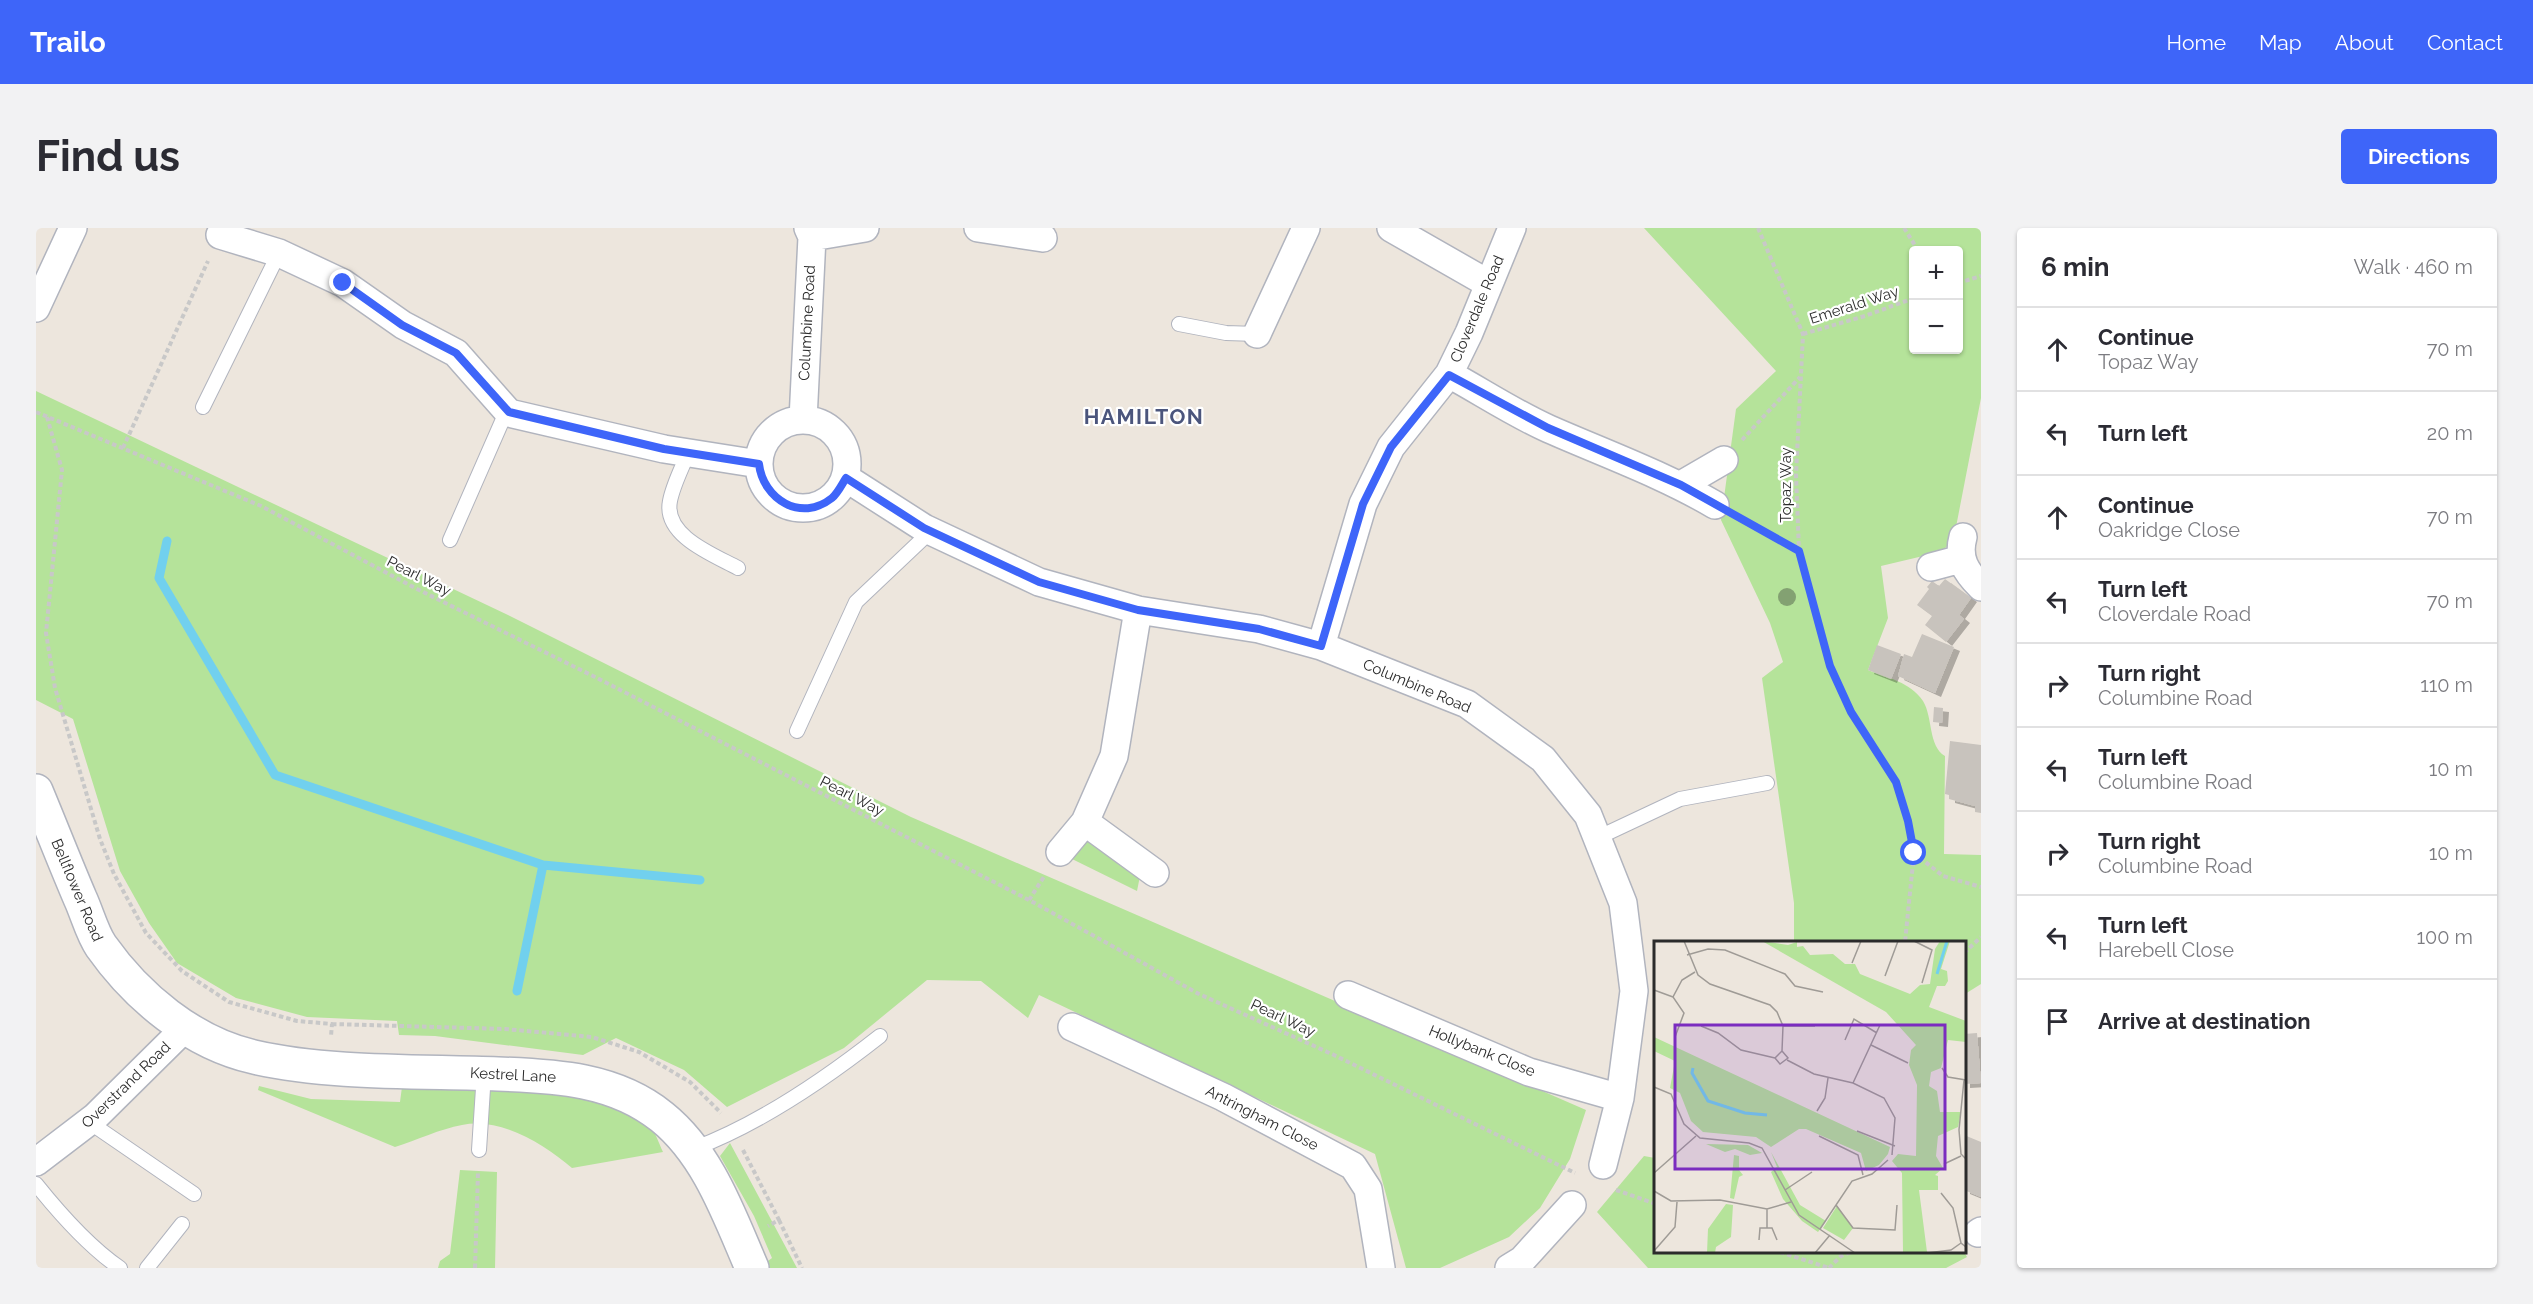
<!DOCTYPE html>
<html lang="en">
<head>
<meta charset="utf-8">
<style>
	:root { --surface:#fff; --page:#f2f2f3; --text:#2b2b33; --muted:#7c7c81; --line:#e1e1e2; --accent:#3e65f9 }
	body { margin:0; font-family:Raleway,sans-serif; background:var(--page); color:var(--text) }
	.controls { position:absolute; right:18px; top:18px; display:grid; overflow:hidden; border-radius:6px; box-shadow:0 2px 4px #0004 }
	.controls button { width:54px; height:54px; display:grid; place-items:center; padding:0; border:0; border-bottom:2px solid var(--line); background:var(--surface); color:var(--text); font:30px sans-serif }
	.stop { position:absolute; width:18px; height:18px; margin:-14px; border:4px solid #3e65f9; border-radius:50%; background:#fff }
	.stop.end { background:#3e65f9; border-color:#fff; box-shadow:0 2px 6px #0008 }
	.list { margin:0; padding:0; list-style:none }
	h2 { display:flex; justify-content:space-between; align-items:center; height:78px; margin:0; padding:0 24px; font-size:26px }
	h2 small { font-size:20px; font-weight:400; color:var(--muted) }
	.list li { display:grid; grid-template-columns:39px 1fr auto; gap:18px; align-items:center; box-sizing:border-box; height:84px; padding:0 24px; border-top:2px solid var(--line) }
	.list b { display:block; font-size:22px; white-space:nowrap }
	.list p { margin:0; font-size:20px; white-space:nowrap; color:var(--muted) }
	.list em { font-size:20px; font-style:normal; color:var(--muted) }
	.icon { flex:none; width:33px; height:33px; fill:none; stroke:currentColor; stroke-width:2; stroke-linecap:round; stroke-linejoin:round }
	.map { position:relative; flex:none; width:1945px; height:1040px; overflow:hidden; border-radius:6px }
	header { display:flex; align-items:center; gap:36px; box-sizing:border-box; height:84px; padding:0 30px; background:var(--accent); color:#fff }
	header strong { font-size:28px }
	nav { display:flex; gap:33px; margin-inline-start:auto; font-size:21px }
	.intro { display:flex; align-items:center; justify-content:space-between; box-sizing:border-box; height:144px; padding:0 36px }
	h1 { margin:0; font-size:42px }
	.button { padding:15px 27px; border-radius:6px; background:var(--accent); color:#fff; font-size:21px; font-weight:700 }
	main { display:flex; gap:36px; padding:0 36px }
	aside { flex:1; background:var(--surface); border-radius:6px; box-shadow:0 2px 4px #0004 }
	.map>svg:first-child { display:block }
</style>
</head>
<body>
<header>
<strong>Trailo</strong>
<nav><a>Home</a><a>Map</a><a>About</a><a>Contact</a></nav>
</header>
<div class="intro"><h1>Find us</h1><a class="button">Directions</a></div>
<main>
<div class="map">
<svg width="1945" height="1040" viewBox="0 0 1945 1040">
	<defs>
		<filter id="shadow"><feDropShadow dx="6" dy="4" stdDeviation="0" flood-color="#0004"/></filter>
	</defs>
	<rect width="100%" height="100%" fill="#ede6dd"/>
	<path fill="#b5e39a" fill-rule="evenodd" d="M1608 0H1945V170L1920 299 1914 316 1904 324 1845 338 1852 390 1832 442C1852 450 1874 454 1887 473 1897 489 1892 518 1909 528L1908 626 1945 627V756L1929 766 1928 714H1758V675L1726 450 1747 434 1734 395 1685 292 1700 181 1740 143ZM1878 22H1922V122H1878Z
		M0 163 472 387 875 589 1550 882 1534 931 1504 980 1473 1009 1404 1040H1370L1339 926 1003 767 992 790 945 753 891 752 808 820 691 879 648 842 580 810 547 827 399 808 363 807 361 793 271 789 200 770 141 735 113 695 84 643 37 491 0 472Z
		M1054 611 1105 643 1101 663 1034 630Z
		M223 858 275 871 364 874 366 859C436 861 555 852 612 896 619 902 623 916 627 924L536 940C508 916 465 889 426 897 404 901 381 912 359 919L222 862Z
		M694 915 761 1040H722L736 1030 718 988 684 928Z
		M1608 928 1619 930 1620 1024H1928L1931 1029 1910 1040H1612L1561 984Z
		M424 942 461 944 459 1040H402L404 1033 414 1026Z"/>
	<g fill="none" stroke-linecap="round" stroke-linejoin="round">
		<path stroke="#71d0ee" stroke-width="9" d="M131 313 123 350 239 547 507 637 664 652
			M481 763 507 637"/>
	</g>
	<path fill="#c8c3bd" filter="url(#shadow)" d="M1909 351 1935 370 1923 387 1928 391 1910 414 1889 397 1896 388 1881 377 1893 361 1891 359 1896 353 1903 358Z
		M1886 406 1918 419 1899 465 1862 448 1868 426 1876 429Z
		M1841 417 1865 426 1855 451 1832 442Z
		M1898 479 1907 480 1906 495 1897 494Z
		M1914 513 1945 517V585L1939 584V578L1913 571V567L1909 566Z
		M1941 805 1945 855 1928 856V806Z
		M1928 907 1945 914V969L1928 962Z"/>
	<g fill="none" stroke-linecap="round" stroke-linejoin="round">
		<defs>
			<path id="service" d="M1143 96 1190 105 1221 106
				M167 179 243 25
				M652 225C646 240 637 257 634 273 627 308 678 327 702 340
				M414 312 471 182
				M761 503 820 374 895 303
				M1561 610 1644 571 1731 555
				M53 894 158 966
				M657 921C724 896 788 852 844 808
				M443 922 448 845
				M0 956C24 986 52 1018 84 1040
				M111 1040 146 996"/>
			<path id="minor" d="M942 0 1007 10
				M1355 0 1453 56
				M184 7 243 25 307 55 367 97 420 125 473 185 628 221 723 236
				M776 9 829 0
				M0 80 37 0
				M1221 106 1270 0
				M1413 146C1446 164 1479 186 1513 201 1570 226 1626 246 1679 277
				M723 236a44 44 0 1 1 88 0a44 44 0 1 1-88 0Z
				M767 192 776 9 772 0
				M810 250 888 300 1003 354 1102 382 1223 401 1285 418 1431 476 1507 531 1552 587 1587 675 1598 763 1584 870 1567 937
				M1645 257 1688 232
				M1927 309C1921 331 1930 344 1945 359
				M1895 339 1925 331
				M1285 418 1327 276 1355 219 1413 146 1433 105 1476 0
				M1049 594 1119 645
				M1024 624 1049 594 1078 528 1102 382
				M1312 767 1493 844 1584 870
				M1036 799 1187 869 1317 938 1332 961 1345 1040
				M0 934 59 889 150 799
				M1942 1005 1945 1003
				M1473 1040 1486 1032 1536 977"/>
			<path id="tertiary" d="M0 563C15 599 29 635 44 670 51 685 56 705 65 718 101 769 156 815 218 829 292 846 385 843 462 846 520 848 579 851 626 889 672 926 693 987 716 1040"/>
		</defs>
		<use href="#service" stroke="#b1b4be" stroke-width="16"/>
		<use href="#minor" stroke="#b1b4be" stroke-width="30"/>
		<use href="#tertiary" stroke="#b1b4be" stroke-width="36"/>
		<path stroke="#c8c8c8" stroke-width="4" stroke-dasharray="4.5 3" stroke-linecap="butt" d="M1722 0 1767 106 1760 247 1763 323 1775 372 1794 438 1815 484 1860 554 1872 593 1878 625 1869 714
			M1868 0 1882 22
			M1922 55 1945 48
			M1767 106 1829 88 1878 70
			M0 184 225 278 381 361 559 449 993 672 1163 766 1298 827 1539 945
			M11 189 26 242 10 405 19 460 64 611 78 646 110 705 146 743 193 774 261 793 296 796 295 808
			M1706 212 1764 149
			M87 220 172 33
			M1704 290 1763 323
			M1878 625 1907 648 1945 659
			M993 672 1009 647
			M1928 725 1945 709
			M296 796 469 801 556 809 603 824 654 854 685 885
			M707 922 743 992 732 998
			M1580 962 1620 976
			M743 992 766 1040
			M1744 1024 1793 1040
			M439 1040 442 944
			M1793 1040 1805 1028 1815 1024"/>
		<use href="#service" stroke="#fff" stroke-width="14"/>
		<use href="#minor" stroke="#fff" stroke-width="27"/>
		<use href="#tertiary" stroke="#fff" stroke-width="33"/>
	</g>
	<circle fill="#83a172" cx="1751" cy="369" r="9"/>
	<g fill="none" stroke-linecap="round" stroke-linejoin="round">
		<path stroke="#3e65f9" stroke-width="8" d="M307 55 366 97 420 125 473 184 628 221 723 236C727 271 765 295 796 270 802 265 806 256 810 250L888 300 1003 354 1102 382 1223 401 1285 418 1327 276 1355 219 1413 147 1512 200 1645 257 1763 323 1794 438 1815 484 1860 554 1872 593 1878 625"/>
	</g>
	<g text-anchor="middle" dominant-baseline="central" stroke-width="4.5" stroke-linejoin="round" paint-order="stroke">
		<g font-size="15" fill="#2b2b2b" stroke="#fff">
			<text transform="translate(1818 77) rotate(-18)">Emerald Way</text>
			<text transform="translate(1441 81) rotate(-67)">Cloverdale Road</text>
			<text transform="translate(771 95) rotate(-87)">Columbine Road</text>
			<text transform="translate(1750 257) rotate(-90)">Topaz Way</text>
			<text transform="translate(383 348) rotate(27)">Pearl Way</text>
			<text transform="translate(1381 458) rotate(23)">Columbine Road</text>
			<text transform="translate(816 568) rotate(27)">Pearl Way</text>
			<text transform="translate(41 662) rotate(67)">Bellflower Road</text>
			<text transform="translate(1247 790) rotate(25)">Pearl Way</text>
			<text transform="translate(1446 823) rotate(22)">Hollybank Close</text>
			<text transform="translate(477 847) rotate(3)">Kestrel Lane</text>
			<text transform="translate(90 857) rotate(-44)">Overstrand Road</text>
			<text transform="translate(1226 890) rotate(27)">Antringham Close</text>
		</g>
		<g font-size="21" font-weight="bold" letter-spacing="1.5" fill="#4b557c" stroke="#fff">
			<text x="1108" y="188">HAMILTON</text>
		</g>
	</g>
	<g transform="translate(1618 713)">
		<rect width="312" height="312" fill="#ede6dd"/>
		<path d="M108 0 134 4 143 1V6L149 5 156 14 179 13 191 23H201L206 33 256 53 266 44 276 43 281 8 286 0H296L287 28 293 30 294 40 291 45H283L275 66 312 80V101L294 99 287 127 277 131 275 145 283 150 286 171H307L304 186 284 195 282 215 289 227 281 234 284 235V249H265L273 311 249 312 248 232 238 220 244 213 262 215 263 144 255 124 257 109 262 104 232 71ZM0 96 236 206 234 213 225 224 212 230 207 212 152 188H145L117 206 102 196 49 191 37 180 26 152 16 147 21 120 0 110ZM52 203 94 204 108 212 96 214 81 208 71 211ZM117 211 146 264 172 280 164 291 148 280 129 258 117 231 123 226ZM80 214 85 215V229L89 234 85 236 80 258 76 257ZM72 263 79 264 77 296 62 306 61 312H53L54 288ZM183 265 199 287 190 299 169 287Z" fill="#b5e39a"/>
		<path fill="none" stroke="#71d0ee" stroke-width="3" d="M283 33 293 0M39 127 38 132 54 160 91 172 113 174"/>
		<path fill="none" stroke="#9f9b96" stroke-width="1.5" d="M30 0 44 34 56 43 116 64 123 71 129 85 128 110 121 117 126 123 134 117 128 110M260 0 278 9 268 42M33 14 54 8 71 9 131 33 141 45 169 51M198 22 207 0M231 35 244 0M0 49 19 56M47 85 64 92 87 109 121 117M129 85H161M21 96 30 72 19 56 28 39 41 31M191 99 200 78 223 92M217 104 254 122M133 119 160 133 199 142 230 157 241 177 238 214M288 127 294 136 312 139M310 139 305 189 307 213 312 218M199 142 226 84M0 146 17 153 30 183 46 197 95 202 108 207 145 274 201 312M163 170 171 157 174 137M203 190 241 205M165 195 204 214 209 234M290 223 307 215M0 232 42 195M131 249 158 231M0 250 17 260 66 259 113 268 137 261M287 252 299 267 307 302 312 306M182 264 199 287 241 289 243 264M113 287H118L123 299M166 288 198 240 218 233 234 219M105 299 106 287H113V268M0 310 21 286 23 261M161 312 176 294M273 312 297 309 307 302"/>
		<path fill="#7b2cbf" fill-opacity="0.15" stroke="#7b2cbf" stroke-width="3" d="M21 84H291V228H21Z"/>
		<rect width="312" height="312" fill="none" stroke="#2b2b2b" stroke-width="3"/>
	</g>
</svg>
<div class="controls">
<button>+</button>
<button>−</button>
</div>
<div class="stop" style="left:1878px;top:625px"></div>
<div class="stop end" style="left:307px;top:55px"></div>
</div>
<aside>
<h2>6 min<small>Walk · 460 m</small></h2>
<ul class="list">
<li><svg class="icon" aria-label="ahead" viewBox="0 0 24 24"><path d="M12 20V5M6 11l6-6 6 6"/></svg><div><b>Continue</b><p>Topaz Way</p></div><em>70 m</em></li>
<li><svg class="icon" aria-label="left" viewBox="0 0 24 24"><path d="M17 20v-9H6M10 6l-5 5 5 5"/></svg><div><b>Turn left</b></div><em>20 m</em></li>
<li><svg class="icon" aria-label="ahead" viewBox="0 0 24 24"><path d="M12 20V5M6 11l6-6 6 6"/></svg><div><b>Continue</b><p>Oakridge Close</p></div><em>70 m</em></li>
<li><svg class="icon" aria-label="left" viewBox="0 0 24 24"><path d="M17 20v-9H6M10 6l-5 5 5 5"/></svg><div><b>Turn left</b><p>Cloverdale Road</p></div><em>70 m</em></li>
<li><svg class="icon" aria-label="right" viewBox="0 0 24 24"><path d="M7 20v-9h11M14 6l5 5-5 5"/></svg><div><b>Turn right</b><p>Columbine Road</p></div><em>110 m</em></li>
<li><svg class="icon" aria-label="left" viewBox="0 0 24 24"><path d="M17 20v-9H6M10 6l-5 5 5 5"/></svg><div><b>Turn left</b><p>Columbine Road</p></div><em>10 m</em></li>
<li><svg class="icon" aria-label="right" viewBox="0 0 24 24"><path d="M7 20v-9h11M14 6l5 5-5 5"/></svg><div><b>Turn right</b><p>Columbine Road</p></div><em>10 m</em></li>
<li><svg class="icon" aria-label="left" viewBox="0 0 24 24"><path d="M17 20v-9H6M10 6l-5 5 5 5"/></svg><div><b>Turn left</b><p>Harebell Close</p></div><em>100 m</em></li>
<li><svg class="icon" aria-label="arrive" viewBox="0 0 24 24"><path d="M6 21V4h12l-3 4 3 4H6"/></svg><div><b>Arrive at destination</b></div></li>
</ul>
</aside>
</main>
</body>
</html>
